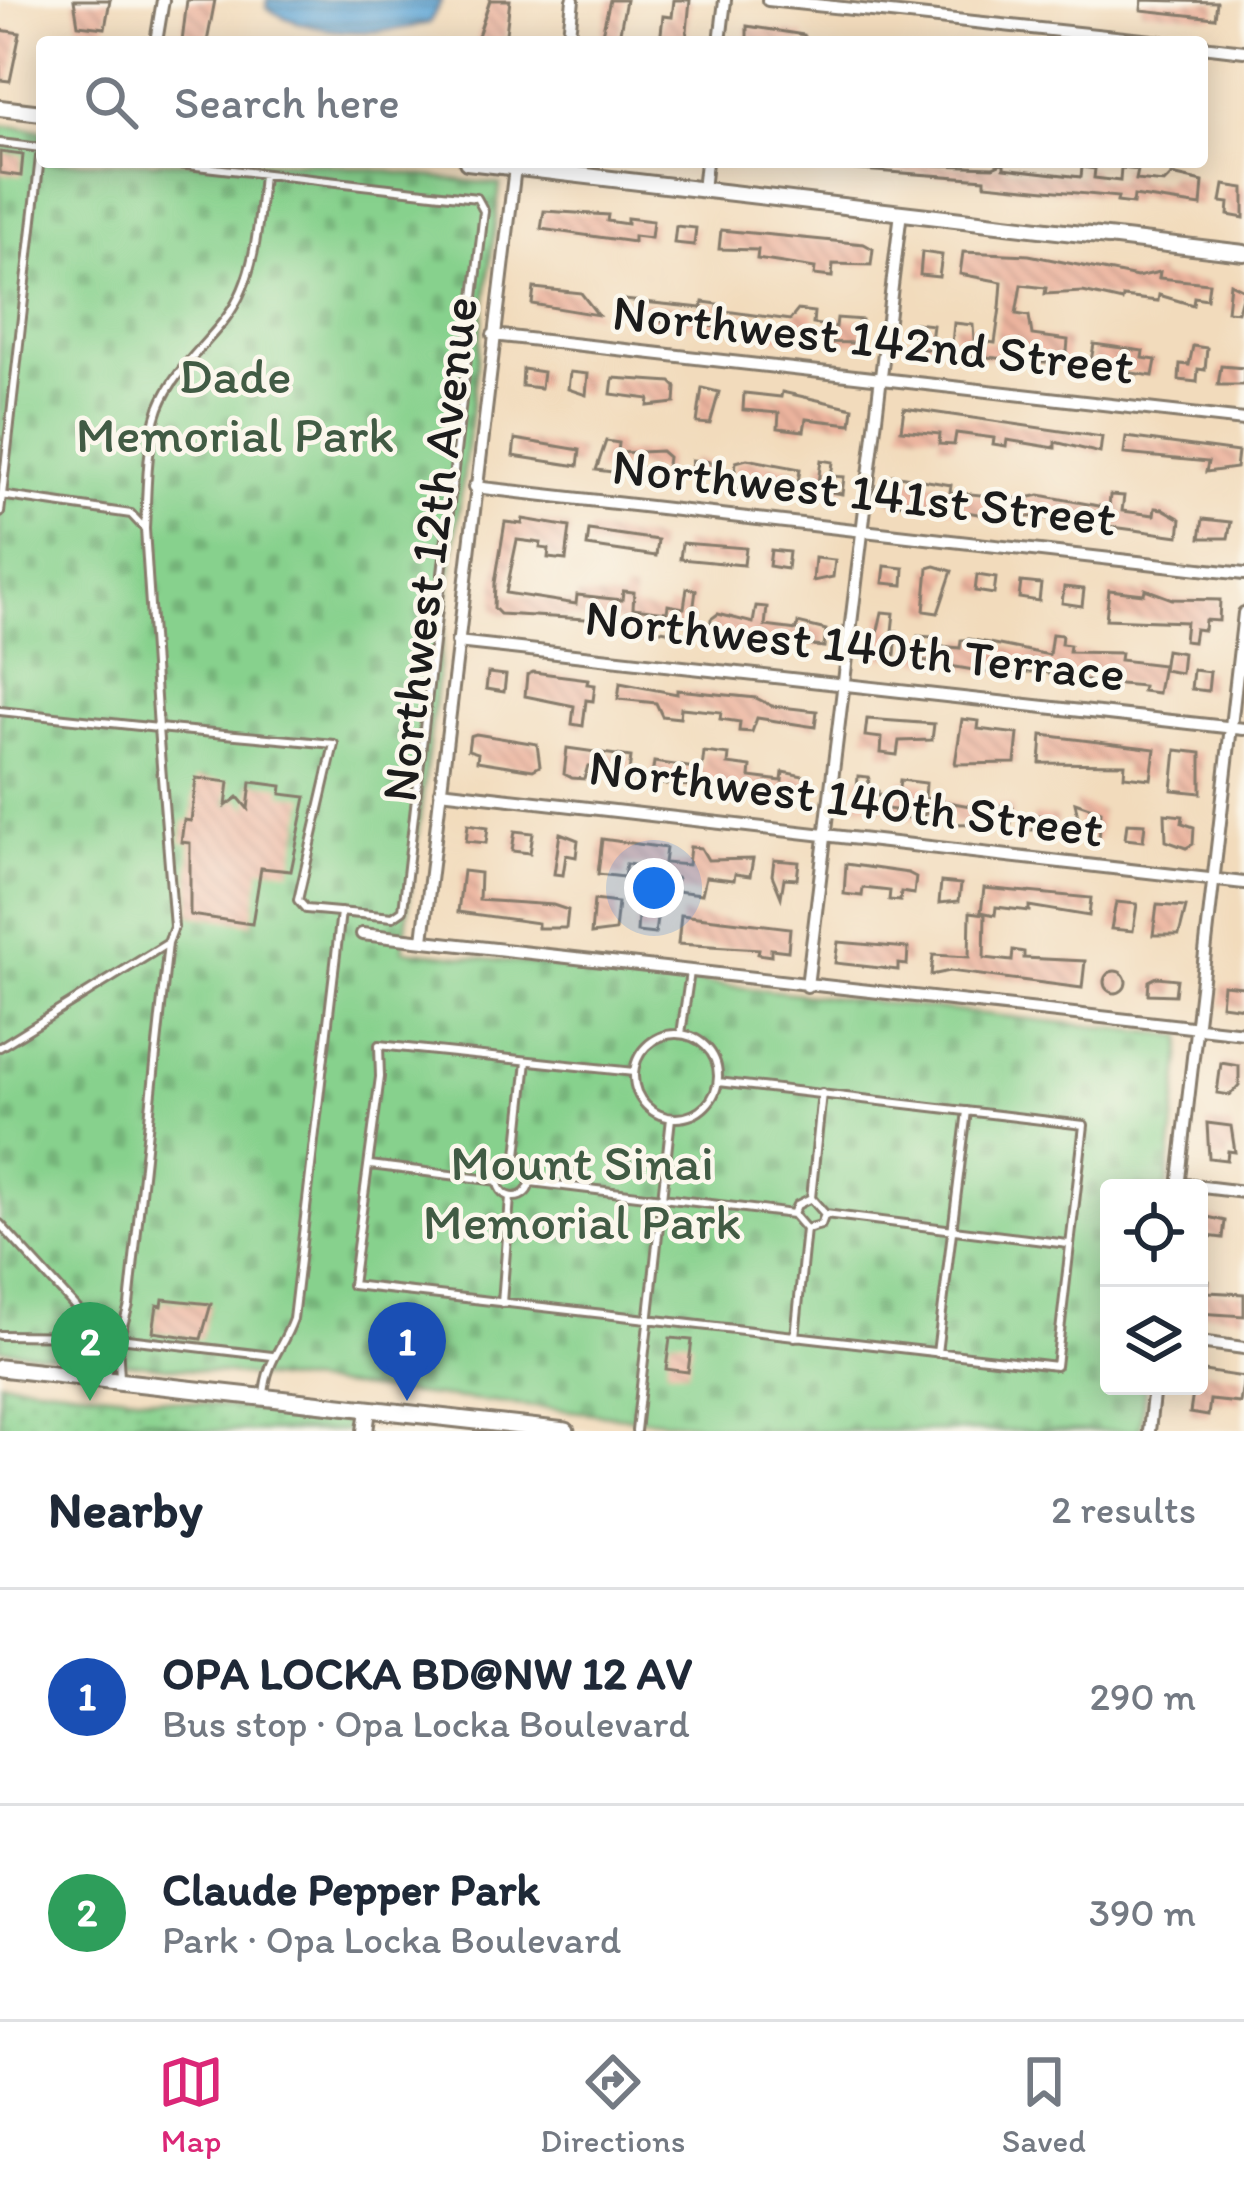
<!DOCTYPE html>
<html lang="en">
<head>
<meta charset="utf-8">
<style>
	:root { --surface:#fff; --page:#f2f2f3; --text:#1f2937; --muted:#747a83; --line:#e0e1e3; --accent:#db2777 }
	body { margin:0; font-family:Itim,sans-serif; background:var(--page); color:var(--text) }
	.controls { position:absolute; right:36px; bottom:36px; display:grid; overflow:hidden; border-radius:12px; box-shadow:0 6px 30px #0003 }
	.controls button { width:108px; height:108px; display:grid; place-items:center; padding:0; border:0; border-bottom:3px solid var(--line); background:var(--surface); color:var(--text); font:60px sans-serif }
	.you { position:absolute; left:654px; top:888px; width:42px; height:42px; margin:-30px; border:9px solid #fff; border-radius:50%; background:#1a73e8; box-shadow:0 0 0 18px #1a73e833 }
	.badge { display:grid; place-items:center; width:78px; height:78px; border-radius:50%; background:var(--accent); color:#fff; font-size:39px; font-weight:700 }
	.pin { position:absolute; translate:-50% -99px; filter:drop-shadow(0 3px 6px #0008) }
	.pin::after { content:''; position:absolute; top:63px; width:42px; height:36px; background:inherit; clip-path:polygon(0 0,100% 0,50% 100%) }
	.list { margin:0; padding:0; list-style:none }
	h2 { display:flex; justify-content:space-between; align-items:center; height:156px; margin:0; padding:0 48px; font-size:51px }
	h2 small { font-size:39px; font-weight:400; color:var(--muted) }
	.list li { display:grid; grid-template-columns:78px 1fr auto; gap:36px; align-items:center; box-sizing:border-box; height:216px; padding:0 48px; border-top:3px solid var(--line) }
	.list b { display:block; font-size:45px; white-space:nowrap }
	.list p { margin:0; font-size:39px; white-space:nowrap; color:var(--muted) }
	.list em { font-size:39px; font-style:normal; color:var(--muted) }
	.icon { flex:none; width:66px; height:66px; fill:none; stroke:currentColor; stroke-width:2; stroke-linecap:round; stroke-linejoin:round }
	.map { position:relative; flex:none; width:1244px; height:1431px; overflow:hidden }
	.search { position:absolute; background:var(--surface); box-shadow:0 6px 30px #0003; left:36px; right:36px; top:36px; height:132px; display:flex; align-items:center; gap:30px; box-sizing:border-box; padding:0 42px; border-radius:12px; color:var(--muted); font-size:45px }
	.sheet { height:588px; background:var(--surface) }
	nav { display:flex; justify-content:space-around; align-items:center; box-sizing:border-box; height:168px; border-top:3px solid var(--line); background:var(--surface); font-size:33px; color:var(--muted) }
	nav a { display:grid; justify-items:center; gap:6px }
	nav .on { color:var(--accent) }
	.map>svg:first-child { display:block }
</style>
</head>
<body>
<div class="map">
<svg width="1244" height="1431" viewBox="0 0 1244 1431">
	<defs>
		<pattern id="green-dots" width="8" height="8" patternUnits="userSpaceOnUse" patternTransform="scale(3)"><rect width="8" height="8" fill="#87d18d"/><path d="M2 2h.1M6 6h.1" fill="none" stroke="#74b379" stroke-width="1.8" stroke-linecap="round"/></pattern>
		<pattern id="cemetery-stones" width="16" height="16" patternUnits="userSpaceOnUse" patternTransform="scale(3)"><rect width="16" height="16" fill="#87d18d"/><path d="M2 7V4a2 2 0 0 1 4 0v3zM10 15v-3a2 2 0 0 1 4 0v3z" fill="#74b379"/></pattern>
		<pattern id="water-rules" width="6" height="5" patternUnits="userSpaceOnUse" patternTransform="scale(3)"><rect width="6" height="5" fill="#5fa5d5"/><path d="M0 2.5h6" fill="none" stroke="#4e86ac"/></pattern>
		<pattern id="building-back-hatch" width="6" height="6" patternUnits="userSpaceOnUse" patternTransform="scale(3)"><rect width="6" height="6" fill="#ecb49e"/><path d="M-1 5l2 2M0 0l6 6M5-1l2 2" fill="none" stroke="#ca9a88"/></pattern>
	</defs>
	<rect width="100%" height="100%" fill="#fbf7ec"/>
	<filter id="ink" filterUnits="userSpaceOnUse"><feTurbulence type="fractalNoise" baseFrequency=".00833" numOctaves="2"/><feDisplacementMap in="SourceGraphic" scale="24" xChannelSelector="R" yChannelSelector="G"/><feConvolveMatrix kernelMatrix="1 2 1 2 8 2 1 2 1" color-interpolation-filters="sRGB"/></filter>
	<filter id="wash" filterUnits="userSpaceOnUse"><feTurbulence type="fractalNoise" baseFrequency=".004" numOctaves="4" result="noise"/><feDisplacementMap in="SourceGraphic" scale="48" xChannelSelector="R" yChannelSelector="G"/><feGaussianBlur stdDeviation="2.7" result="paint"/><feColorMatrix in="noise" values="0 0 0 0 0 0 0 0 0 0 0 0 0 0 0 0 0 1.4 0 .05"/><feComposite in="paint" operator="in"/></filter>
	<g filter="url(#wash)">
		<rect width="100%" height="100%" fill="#f2dbbc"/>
		<path fill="url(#green-dots)" stroke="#527654" stroke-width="3" d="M0 1381 359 1421 358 1431H0Z"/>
		<path fill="url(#cemetery-stones)" stroke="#527654" stroke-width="3" d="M0 125 42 130V162H309L500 185 403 950 1183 1036 1167 1188H1109V1386H1145L1140 1431H757L0 1349Z"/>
		<path fill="#87d18d" stroke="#527654" stroke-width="3" d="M144 1418 201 1431H109Z"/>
		<path fill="url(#water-rules)" stroke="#3e6078" stroke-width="3" d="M267 0H442L429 23C379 36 313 37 267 8Z"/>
		<g id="blocks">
			<path fill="url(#building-back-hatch)" d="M74 0H110L105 28 78 25Z
				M187 0H215L207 42H182Z
				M490 0H510L505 42H476Z
				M610 0H626L618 42H600Z
				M674 0H690L686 42H660L663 16 672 17Z
				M1142 0 1217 2 1215 18 1141 10Z
				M747 26 804 35V42H747Z
				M0 30 20 33 10 81 0 80Z
				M0 152 23 155 21 176 0 173Z
				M849 162 993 167 1004 162V168L1081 177 1082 167 1095 169 1094 178 1120 181 1121 168 1138 170 1136 180 1164 183 1172 175 1203 182 1201 206 1134 196 1133 204 1117 202 1118 197 985 184V179L848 169Z
				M1224 185 1244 188V218L1228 215 1229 203 1221 202Z
				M544 211 608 215 607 221 627 224V218L653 221 651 238 634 236V242L541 229Z
				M676 226 696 228 694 245 674 243Z
				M721 230 864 244 873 249 871 265 833 264 832 277 814 275 815 268 757 259 758 250 719 249Z
				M922 252 942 255 939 277 920 275Z
				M963 252 1029 255 1137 277 1160 272 1159 278 1209 283 1207 299 1194 297 1193 305 1159 295 1158 301 1123 297 1122 301 1083 292 1045 294 1046 288 1021 285 1016 314 1029 316 1032 335 1068 340 1066 364 951 354 954 323 973 325 974 340 995 343 1000 308 1002 282 960 274Z
				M1230 283 1244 290 1238 312 1227 311Z
				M534 288 581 293 598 315 532 304Z
				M624 300 702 308 703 302 718 304V310L790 320 798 310 814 312 813 324 836 327 837 318 862 320V343L806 342 745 334 746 330 622 317Z
				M915 323 933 325 930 349 911 350Z
				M1094 344 1143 351 1142 358 1156 360 1153 376 1090 367Z
				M1193 346 1207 348 1205 370 1198 369 1197 382 1179 380 1180 364 1189 365Z
				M1221 366 1244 368V385H1218Z
				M523 369 543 372 541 388 522 386Z
				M570 372 588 374 586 395 568 389Z
				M613 378 671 382 676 387 675 403 648 406 649 399 611 394Z
				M702 388 719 392 710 424 697 423Z
				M782 392 853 408 851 424 806 419 804 431 778 428 779 413 743 410 744 393 781 397Z
				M904 408 1102 437 1100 453 1055 442V448L1007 440 1006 446 993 444 994 438 956 433 954 445 939 444 940 434 901 430Z
				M1126 437 1238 452 1236 468 1206 472 1208 462 1124 454Z
				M515 439 580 450 578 466 513 456Z
				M606 441 619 443 618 453 661 451 668 457 666 473 622 463 621 473 596 470Z
				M747 459 800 469 797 491 733 488 736 462Z
				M692 460 712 462 710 478 690 476Z
				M821 460 833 462 831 476 844 477 842 494 817 490Z
				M893 475 951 485 950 492 1021 499 1040 495 1109 508 1110 495 1124 496 1122 511 1154 515 1155 508 1163 509 1181 519 1179 536 1039 517 989 516 912 502 892 504Z
				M523 519 570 527 566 560 548 558 549 549 540 548 541 543 517 540 506 593 576 604 577 595 622 600 623 591 634 592 633 608 667 612 668 605 684 608 687 588 696 590 690 635 603 620 500 614 494 608 495 583 505 522 522 524Z
				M1203 519 1231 522 1228 538H1200Z
				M589 530 658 540 656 556 587 546Z
				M682 543 746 548 744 565 680 559Z
				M771 550 789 552 787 569 769 566Z
				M815 558 835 560 833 577 813 581Z
				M885 566 904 568 903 585 883 583Z
				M935 566 952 571 938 613 924 611 928 568Z
				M977 575 996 578 994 594 975 591Z
				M1021 582 1041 584 1039 601 1019 598Z
				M1064 587 1084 589 1082 606 1062 603Z
				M1145 589 1172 599 1220 600 1219 621 1205 620 1204 630 1195 629 1193 642 1184 641 1186 622 1106 619 1109 590 1144 594Z
				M756 606 767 607 765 626 797 630 798 623 826 630 824 647 710 635 711 619 718 614 753 623Z
				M882 612 894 613 892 631H897L895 655 887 658 872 657Z
				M1052 634 1062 635 1061 644 1070 645 1069 652 1121 653 1120 660 1163 665 1158 693 1142 691 1143 686 1054 678 1047 672H985L915 660 918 636 932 637 931 645 960 648 961 640 969 639 1049 655Z
				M1166 650 1183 653 1181 673 1163 670Z
				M1193 670 1210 672 1208 691 1191 689Z
				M533 672 588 679 587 684 595 685 593 701 586 700 583 726 572 724 574 706 525 696 527 675Z
				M488 673 506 675 504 692 486 689Z
				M620 683 677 694V690L756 698 772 706 817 711 815 727 757 718 752 732 739 731 740 722 720 719 721 712 681 708 680 718 662 716 656 703 618 699Z
				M867 719 934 724 932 740 899 741 897 755 881 753 882 738 865 736Z
				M962 719 979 721 978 729 1018 734 1015 763 955 764Z
				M476 734 537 744 540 766 533 770 477 761 478 753 468 750 470 736Z
				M1042 735 1155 749 1151 779 1124 776 1125 764 1040 763Z
				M567 748 631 757 628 781 611 779 612 769 588 766 584 779 572 778 564 774Z
				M1176 750 1201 753V793L1172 790Z
				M704 752 729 755 728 764 751 767 750 777 782 781 783 772 808 777 804 802 734 794 735 789 651 783 654 762 702 769Z
				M858 776 869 777 868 790 878 791V796H898L900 780 926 783 925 798 987 809 988 804 1013 807 1011 823 952 824 953 816 924 813V820L895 817V810L856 805Z
				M196 778 229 782 226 806 238 797 248 809 251 782 282 786 281 794 306 797 291 871 261 868 252 924 190 915V843L181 842 184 820 191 821Z
				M1075 802 1101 811 1099 841 1082 838Z
				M1165 814 1183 816 1182 823 1194 827 1193 844 1186 848 1166 841Z
				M1034 815 1057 817 1055 833 1032 830Z
				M1127 823 1145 824 1143 841 1125 839Z
				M468 824 488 827 486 843 466 841Z
				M515 831 533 833 530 853 512 851Z
				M560 833 578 840 576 857 566 855 563 875 554 874Z
				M602 839 666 848 664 863 688 865 690 847 701 848 708 860 753 859 750 876 735 874 734 880 706 877 702 894 676 891 677 878 656 876 657 868 626 864 624 877 598 874Z
				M774 860 799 862 797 879 784 878 781 897 772 875Z
				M846 864 908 873 916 877 914 894 901 892 900 901 889 900 890 891 863 888 862 896 844 894Z
				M463 871 480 873 479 900 553 905 568 910 566 928H538V923L458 912Z
				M941 882 961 884 959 901 939 903Z
				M984 888 1091 898 1089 916 1029 906V911L996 907 995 915 981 912Z
				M594 900 618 903 615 931 591 934Z
				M1116 902 1137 904 1133 931 1111 929Z
				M1157 905 1186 907 1179 935H1153Z
				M970 912 985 914 984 958 1012 961 1013 950 1024 952V958L1085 961 1082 988 950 971 931 975 933 955 969 957Z
				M681 915 790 928 788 951 771 949V956L758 954 759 949 678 944Z
				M638 916 657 918 655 934 637 932Z
				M838 942 908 948 907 965 898 964V970L835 963Z
				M1104 982a11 11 0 1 1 22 0a11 11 0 1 1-22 0Z
				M1157 977 1177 979 1175 995 1148 994 1149 981Z
				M1223 985 1244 987V1008L1221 1005Z
				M1221 1063 1239 1066V1085L1230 1095 1217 1093Z
				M1207 1123 1231 1126 1235 1152 1228 1151 1227 1160 1209 1158Z
				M1199 1215 1225 1221 1223 1238 1199 1235Z
				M1199 1280 1209 1281 1208 1292 1244 1294V1316L1199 1313Z
				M163 1299 211 1304 201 1339 153 1332 157 1305 162 1306Z
				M670 1338 692 1340 688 1372 666 1369Z
				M1204 1371 1244 1377 1240 1403 1210 1400 1208 1416 1190 1413 1194 1386Z"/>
		</g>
	</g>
	<g filter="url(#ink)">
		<use href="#blocks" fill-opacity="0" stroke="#877c6c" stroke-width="3"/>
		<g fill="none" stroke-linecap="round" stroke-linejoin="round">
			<defs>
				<path id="service" d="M0 143 41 148 0 513
					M0 495 131 514 145 529 158 728 334 744 298 900 306 909 393 917 403 910 484 211 477 198 161 162
					M145 529C147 491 146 444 159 408 173 372 203 348 226 318 256 279 259 220 263 174
					M0 711 158 728 174 927 168 943 0 1047
					M681 1034 690 972
					M634 1076a42 42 0 1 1 84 0a42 42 0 1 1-84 0Z
					M634 1072 379 1045 380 1077 352 1285 1056 1366 1084 1125 718 1082
					M498 1181a16 16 0 1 1 32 0a16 16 0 1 1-32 0Z
					M370 1165 498 1181
					M516 1165 527 1061
					M531 1182 793 1214 806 1229 821 1225 825 1214 811 1198 797 1205 793 1214
					M811 1198 822 1093
					M825 1214 1068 1244
					M0 1224 102 1336
					M502 1303 510 1197
					M0 1335 102 1336 272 1356
					M795 1337 806 1229
					M118 1342 129 1305 168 943
					M937 1353 967 1111
					M107 1377 111 1346 118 1342 120 1378
					M264 1395C267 1359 282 1350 293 1319L341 912
					M636 1431 671 1118"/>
				<path id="minor" d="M768 0 1162 42
					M156 42 163 0
					M568 42 573 0
					M720 42 725 0
					M1202 46 1244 51
					M703 190 706 162
					M493 335 1244 420
					M474 487 1244 574
					M457 642 1244 729
					M440 791 1244 883
					M362 934 1244 1033
					M423 940 515 167
					M807 986 901 212
					M1178 1184 1244 1192
					M1178 1188 1244 613
					M1199 1342 1244 1348
					M1149 1431 1154 1386"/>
				<path id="tertiary" d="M0 108 42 113
					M467 162 1244 253
					M365 1431 368 1410"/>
				<path id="secondary" d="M0 1368 566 1431"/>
			</defs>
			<use href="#service" stroke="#877c6c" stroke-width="12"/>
			<use href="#minor" stroke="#877c6c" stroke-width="16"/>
			<use href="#tertiary" stroke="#877c6c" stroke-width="20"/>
			<use href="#secondary" stroke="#877c6c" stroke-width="21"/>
			<use href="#service" stroke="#fff" stroke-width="6"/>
			<use href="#minor" stroke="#fff" stroke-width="10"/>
			<use href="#tertiary" stroke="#fff" stroke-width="14"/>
			<use href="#secondary" stroke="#fff" stroke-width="15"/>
		</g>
	</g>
	<g text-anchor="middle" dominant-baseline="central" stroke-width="9" stroke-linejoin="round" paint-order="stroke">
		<g font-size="51" fill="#1c1c1c" stroke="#fbf7ec">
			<text transform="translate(873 339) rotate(6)">Northwest 142nd Street</text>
			<text transform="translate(864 492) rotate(6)">Northwest 141st Street</text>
			<text transform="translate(429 549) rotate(-83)">Northwest 12th Avenue</text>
			<text transform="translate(855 645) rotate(6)">Northwest 140th Terrace</text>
			<text transform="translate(846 798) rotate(7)">Northwest 140th Street</text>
		</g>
		<g font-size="51" fill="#415b44" stroke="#fbf7ec">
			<text x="235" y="375">Dade<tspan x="235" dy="59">Memorial Park</tspan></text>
			<text x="582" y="1162">Mount Sinai<tspan x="582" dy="59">Memorial Park</tspan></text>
		</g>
	</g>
</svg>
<div class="controls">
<button><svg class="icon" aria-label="locate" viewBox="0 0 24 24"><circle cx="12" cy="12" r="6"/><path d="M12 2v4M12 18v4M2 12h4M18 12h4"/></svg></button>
<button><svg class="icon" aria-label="layers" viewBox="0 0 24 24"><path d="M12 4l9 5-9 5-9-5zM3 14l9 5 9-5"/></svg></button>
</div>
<div class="you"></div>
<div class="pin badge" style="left:407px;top:1401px;background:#1a4fb4">1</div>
<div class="pin badge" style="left:90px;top:1401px;background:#2e9e5b">2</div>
<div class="search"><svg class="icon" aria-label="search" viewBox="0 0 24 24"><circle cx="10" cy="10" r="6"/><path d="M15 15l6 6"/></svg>Search here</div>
</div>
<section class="sheet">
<h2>Nearby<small>2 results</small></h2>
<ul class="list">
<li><span class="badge" style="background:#1a4fb4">1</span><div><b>OPA LOCKA BD@NW 12 AV</b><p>Bus stop · Opa Locka Boulevard</p></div><em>290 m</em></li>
<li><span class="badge" style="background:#2e9e5b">2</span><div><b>Claude Pepper Park</b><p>Park · Opa Locka Boulevard</p></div><em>390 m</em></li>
</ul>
</section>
<nav>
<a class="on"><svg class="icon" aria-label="map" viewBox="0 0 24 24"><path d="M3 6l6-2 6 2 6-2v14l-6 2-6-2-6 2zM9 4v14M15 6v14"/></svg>Map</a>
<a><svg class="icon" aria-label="directions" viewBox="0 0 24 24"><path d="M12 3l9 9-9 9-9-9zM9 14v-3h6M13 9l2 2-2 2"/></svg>Directions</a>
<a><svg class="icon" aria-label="saved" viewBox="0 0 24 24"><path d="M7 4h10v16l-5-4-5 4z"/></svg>Saved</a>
</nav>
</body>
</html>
